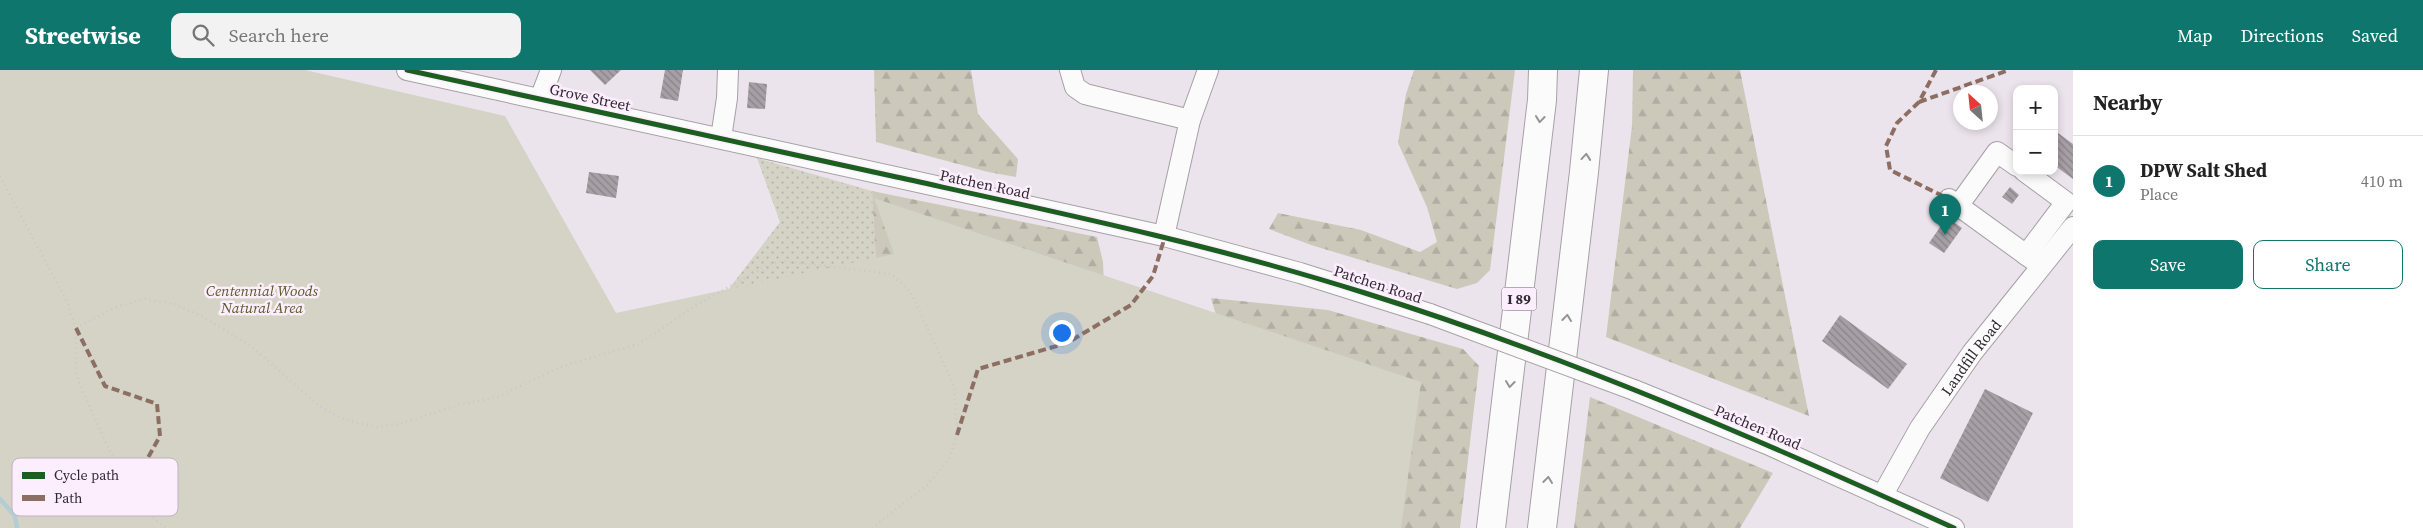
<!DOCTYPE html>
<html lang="en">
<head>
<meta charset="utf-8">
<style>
	:root { --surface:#fff; --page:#f2f2f2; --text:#222; --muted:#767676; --line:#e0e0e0; --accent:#0f766e }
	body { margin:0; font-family:"Source Serif 4",serif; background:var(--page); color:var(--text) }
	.controls { position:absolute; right:15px; top:15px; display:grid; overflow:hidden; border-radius:10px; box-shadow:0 2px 8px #0003 }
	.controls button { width:45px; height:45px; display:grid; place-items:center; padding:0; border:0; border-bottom:1px solid var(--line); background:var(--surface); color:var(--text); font:25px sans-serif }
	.compass { position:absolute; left:1953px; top:15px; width:45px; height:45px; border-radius:50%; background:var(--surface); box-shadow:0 2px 8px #0003; rotate:333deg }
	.you { position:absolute; left:1061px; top:262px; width:18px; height:18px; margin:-12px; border:4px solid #fff; border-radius:50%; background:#1a73e8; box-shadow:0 0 0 8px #1a73e833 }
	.badge { display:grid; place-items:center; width:32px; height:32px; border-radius:50%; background:var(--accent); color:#fff; font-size:16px; font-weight:700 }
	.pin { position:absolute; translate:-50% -41px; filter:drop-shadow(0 1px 2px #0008) }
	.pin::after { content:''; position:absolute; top:26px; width:18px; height:15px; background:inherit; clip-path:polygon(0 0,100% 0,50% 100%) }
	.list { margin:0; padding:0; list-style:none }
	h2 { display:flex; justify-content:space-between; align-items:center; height:65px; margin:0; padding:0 20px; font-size:21px }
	h2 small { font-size:16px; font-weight:400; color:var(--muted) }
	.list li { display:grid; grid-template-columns:32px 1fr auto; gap:15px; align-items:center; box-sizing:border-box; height:90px; padding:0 20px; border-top:1px solid var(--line) }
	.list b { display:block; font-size:19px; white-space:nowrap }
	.list p { margin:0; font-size:16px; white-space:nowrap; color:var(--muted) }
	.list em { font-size:16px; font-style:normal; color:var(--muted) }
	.actions { display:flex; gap:10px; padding:15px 20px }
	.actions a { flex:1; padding:11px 0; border:1px solid var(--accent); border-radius:10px; text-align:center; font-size:18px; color:var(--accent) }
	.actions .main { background:var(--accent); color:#fff }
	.icon { flex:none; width:28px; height:28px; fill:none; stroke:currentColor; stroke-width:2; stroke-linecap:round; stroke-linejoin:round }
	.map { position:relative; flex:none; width:2073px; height:458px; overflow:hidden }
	header { display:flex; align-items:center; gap:30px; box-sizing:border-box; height:70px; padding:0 25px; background:var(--accent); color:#fff }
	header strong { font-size:24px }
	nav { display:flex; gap:28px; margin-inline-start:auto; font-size:18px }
	.search { width:350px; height:45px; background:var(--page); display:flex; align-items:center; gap:12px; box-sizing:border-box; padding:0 18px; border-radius:10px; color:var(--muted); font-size:19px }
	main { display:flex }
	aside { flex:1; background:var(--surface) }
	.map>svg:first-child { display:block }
</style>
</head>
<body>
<header>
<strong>Streetwise</strong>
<div class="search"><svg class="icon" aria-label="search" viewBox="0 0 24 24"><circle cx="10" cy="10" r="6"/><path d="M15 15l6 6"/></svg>Search here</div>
<nav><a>Map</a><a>Directions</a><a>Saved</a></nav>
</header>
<main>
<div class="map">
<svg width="2073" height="458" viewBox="0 0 2073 458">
	<defs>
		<pattern id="grass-dots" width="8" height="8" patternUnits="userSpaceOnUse" patternTransform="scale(1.25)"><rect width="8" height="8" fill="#d5d2c6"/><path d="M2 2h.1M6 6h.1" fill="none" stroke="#b7b4aa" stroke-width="1.8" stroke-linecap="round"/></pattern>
		<pattern id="forest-firs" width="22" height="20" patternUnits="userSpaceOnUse" patternTransform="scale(1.25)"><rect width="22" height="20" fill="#ccc9bb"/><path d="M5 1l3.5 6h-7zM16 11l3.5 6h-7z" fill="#b0ada1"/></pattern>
		<pattern id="building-back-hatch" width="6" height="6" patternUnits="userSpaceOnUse" patternTransform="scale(1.25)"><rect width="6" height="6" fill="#a6a0a6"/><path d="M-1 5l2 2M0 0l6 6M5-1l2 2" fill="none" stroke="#888388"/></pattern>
	</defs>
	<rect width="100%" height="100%" fill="#ece4ec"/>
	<path fill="url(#grass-dots)" d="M757 88 872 121 891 458H546L780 152Z"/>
	<path fill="url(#forest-firs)" d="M874 0H971L978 44 1018 89 1016 107 988 102 876 72Z
		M1414 0H1515L1490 200 1477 213 1457 219 1311 175 1269 159 1278 143 1361 160 1420 182 1437 172 1427 137 1398 73 1406 24Z
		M1633 0H1740L1809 346 1606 267 1632 56Z
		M872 121 1097 167 1103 192 1104 217 1234 308 1211 228 1328 240 1463 279 1479 296 1460 458H891Z
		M1590 327 1773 403 1740 458H1574Z"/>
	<path fill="#d5d2c6" d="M0 0H305L505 46 616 243 894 184 874 128 1421 312 1401 458H0Z"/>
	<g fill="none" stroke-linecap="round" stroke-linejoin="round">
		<path stroke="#b3ced3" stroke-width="4.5" d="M0 429 15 446 17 458"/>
	</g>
	<path fill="url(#building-back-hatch)" d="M590 0H621L605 15Z
		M665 0H683L678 31 660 28Z
		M749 12 767 14 765 39 747 38Z
		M2054 60 2073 74V109L2054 95Z
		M589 102 619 106 616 128 586 123Z
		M2010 117 2019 125 2012 134 2002 127Z
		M1947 147 1962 158 1944 183 1929 173Z
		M1840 245 1907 294 1888 319 1822 271Z
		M1985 319 2033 343 1988 432 1940 408Z"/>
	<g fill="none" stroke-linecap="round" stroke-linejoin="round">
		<defs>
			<g id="minor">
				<path d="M407 0 1164 166 1300 203 1430 244"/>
				<path d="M1070 0 1075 17 1085 24 1190 50"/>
				<path d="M540 29 551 0"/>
				<path d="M721 68 727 28 728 0"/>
				<path d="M2024 101 2066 132 2026 185"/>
				<path d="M1949 129 2036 192"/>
				<path d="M1958 136 1997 82 2017 96"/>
				<path d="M1164 166 1190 50 1208 0"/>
				<path d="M1634 320 1767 374 1954 458"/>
				<path id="s1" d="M1882 426 1920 358 1972 283 2073 157"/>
			</g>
			<path id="highway" d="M1491 458 1542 30 1543 0
				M1542 458 1584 102 1594 0"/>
		</defs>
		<use href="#minor" stroke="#a6a0a6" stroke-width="22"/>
		<use href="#highway" stroke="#a6a0a6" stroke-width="30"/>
		<path stroke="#cac7ca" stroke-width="2.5" stroke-dasharray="1 4" stroke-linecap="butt" d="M0 106 67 232 76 258V302L80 316 126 416 149 444 166 458
			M76 258 116 237 145 229 174 234 200 245 251 276 317 334 333 344 353 352 378 357 398 354 459 335 497 327 563 296 639 274 695 236 768 195 783 191 891 204 910 221 954 316 957 365 949 389 927 415 872 458"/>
		<use href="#minor" stroke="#fcfbfc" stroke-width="20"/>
		<use href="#highway" stroke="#fcfbfc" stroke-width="28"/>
		<defs>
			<path id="minor-bridge" d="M1430 244 1634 320"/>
		</defs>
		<use href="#minor-bridge" stroke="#a6a0a6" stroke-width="22" stroke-linecap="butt"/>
		<use href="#minor-bridge" stroke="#fcfbfc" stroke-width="20"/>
		<path stroke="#8d6e63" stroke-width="4" stroke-dasharray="8 4" stroke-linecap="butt" d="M1936 0 1919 32 1897 53 1886 76 1890 100 1949 129
			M1919 32 2009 0
			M76 258 105 316 157 334 160 366 140 402 141 433
			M957 365 978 299 1067 273 1131 235 1153 206 1163 173 1164 166"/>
		<defs>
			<path id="cycleway" d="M407 0C569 35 730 71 892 106 1051 141 1210 174 1365 223 1567 286 1762 371 1954 458"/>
		</defs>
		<use href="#cycleway" stroke="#fdeefe" stroke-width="8"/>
		<use href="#cycleway" stroke="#1b5e20" stroke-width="5"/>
	</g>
	<defs><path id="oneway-chevron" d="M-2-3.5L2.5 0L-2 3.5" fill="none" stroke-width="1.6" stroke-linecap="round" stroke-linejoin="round" transform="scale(1.25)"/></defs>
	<g stroke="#969296">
		<use href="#oneway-chevron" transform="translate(1540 49) rotate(96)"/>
		<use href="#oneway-chevron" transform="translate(1586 87) rotate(-85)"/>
		<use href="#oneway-chevron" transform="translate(1567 248) rotate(-83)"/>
		<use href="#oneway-chevron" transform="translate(1510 314) rotate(97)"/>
		<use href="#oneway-chevron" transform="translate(1548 410) rotate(-83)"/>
	</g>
	<g text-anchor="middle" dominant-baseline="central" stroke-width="5" stroke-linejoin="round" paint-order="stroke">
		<rect fill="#fdeefe" stroke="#6e656e" stroke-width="1" x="1501.5" y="217.5" width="35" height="23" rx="4"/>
		<g font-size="14" font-weight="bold" fill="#302a30">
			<text x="1519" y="229">I 89</text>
		</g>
		<g font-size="15" fill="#302a30" stroke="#fdeefe">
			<text transform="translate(590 27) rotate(12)">Grove Street</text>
			<text transform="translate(985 114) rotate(12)">Patchen Road</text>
			<text transform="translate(1378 214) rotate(18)">Patchen Road</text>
			<text stroke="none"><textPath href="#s1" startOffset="165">Landfill Road</textPath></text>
			<text transform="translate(1758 357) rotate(23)">Patchen Road</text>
		</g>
		<g font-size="15" font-style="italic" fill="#5a5b26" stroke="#fdeefe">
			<text x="262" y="220">Centennial Woods<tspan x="262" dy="17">Natural Area</tspan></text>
		</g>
	</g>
	<rect x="12" y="388" width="166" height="58" rx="8" fill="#fdeefe" stroke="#c0b3c0" stroke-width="1"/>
	<rect x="22" y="402" width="23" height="7" fill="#1b5e20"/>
	<rect x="22" y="425" width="23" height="6" fill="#8d6e63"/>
	<g font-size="14" fill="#302a30">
		<text x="54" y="410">Cycle path</text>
		<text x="54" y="433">Path</text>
	</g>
</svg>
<div class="controls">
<button>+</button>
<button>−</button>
</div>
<svg class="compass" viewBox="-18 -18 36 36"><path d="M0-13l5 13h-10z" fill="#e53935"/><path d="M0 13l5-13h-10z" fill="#767676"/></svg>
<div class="you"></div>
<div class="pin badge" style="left:1945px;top:165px">1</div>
</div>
<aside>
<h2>Nearby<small></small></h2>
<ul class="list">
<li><span class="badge">1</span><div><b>DPW Salt Shed</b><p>Place</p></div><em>410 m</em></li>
</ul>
<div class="actions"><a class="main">Save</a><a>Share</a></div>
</aside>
</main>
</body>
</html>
